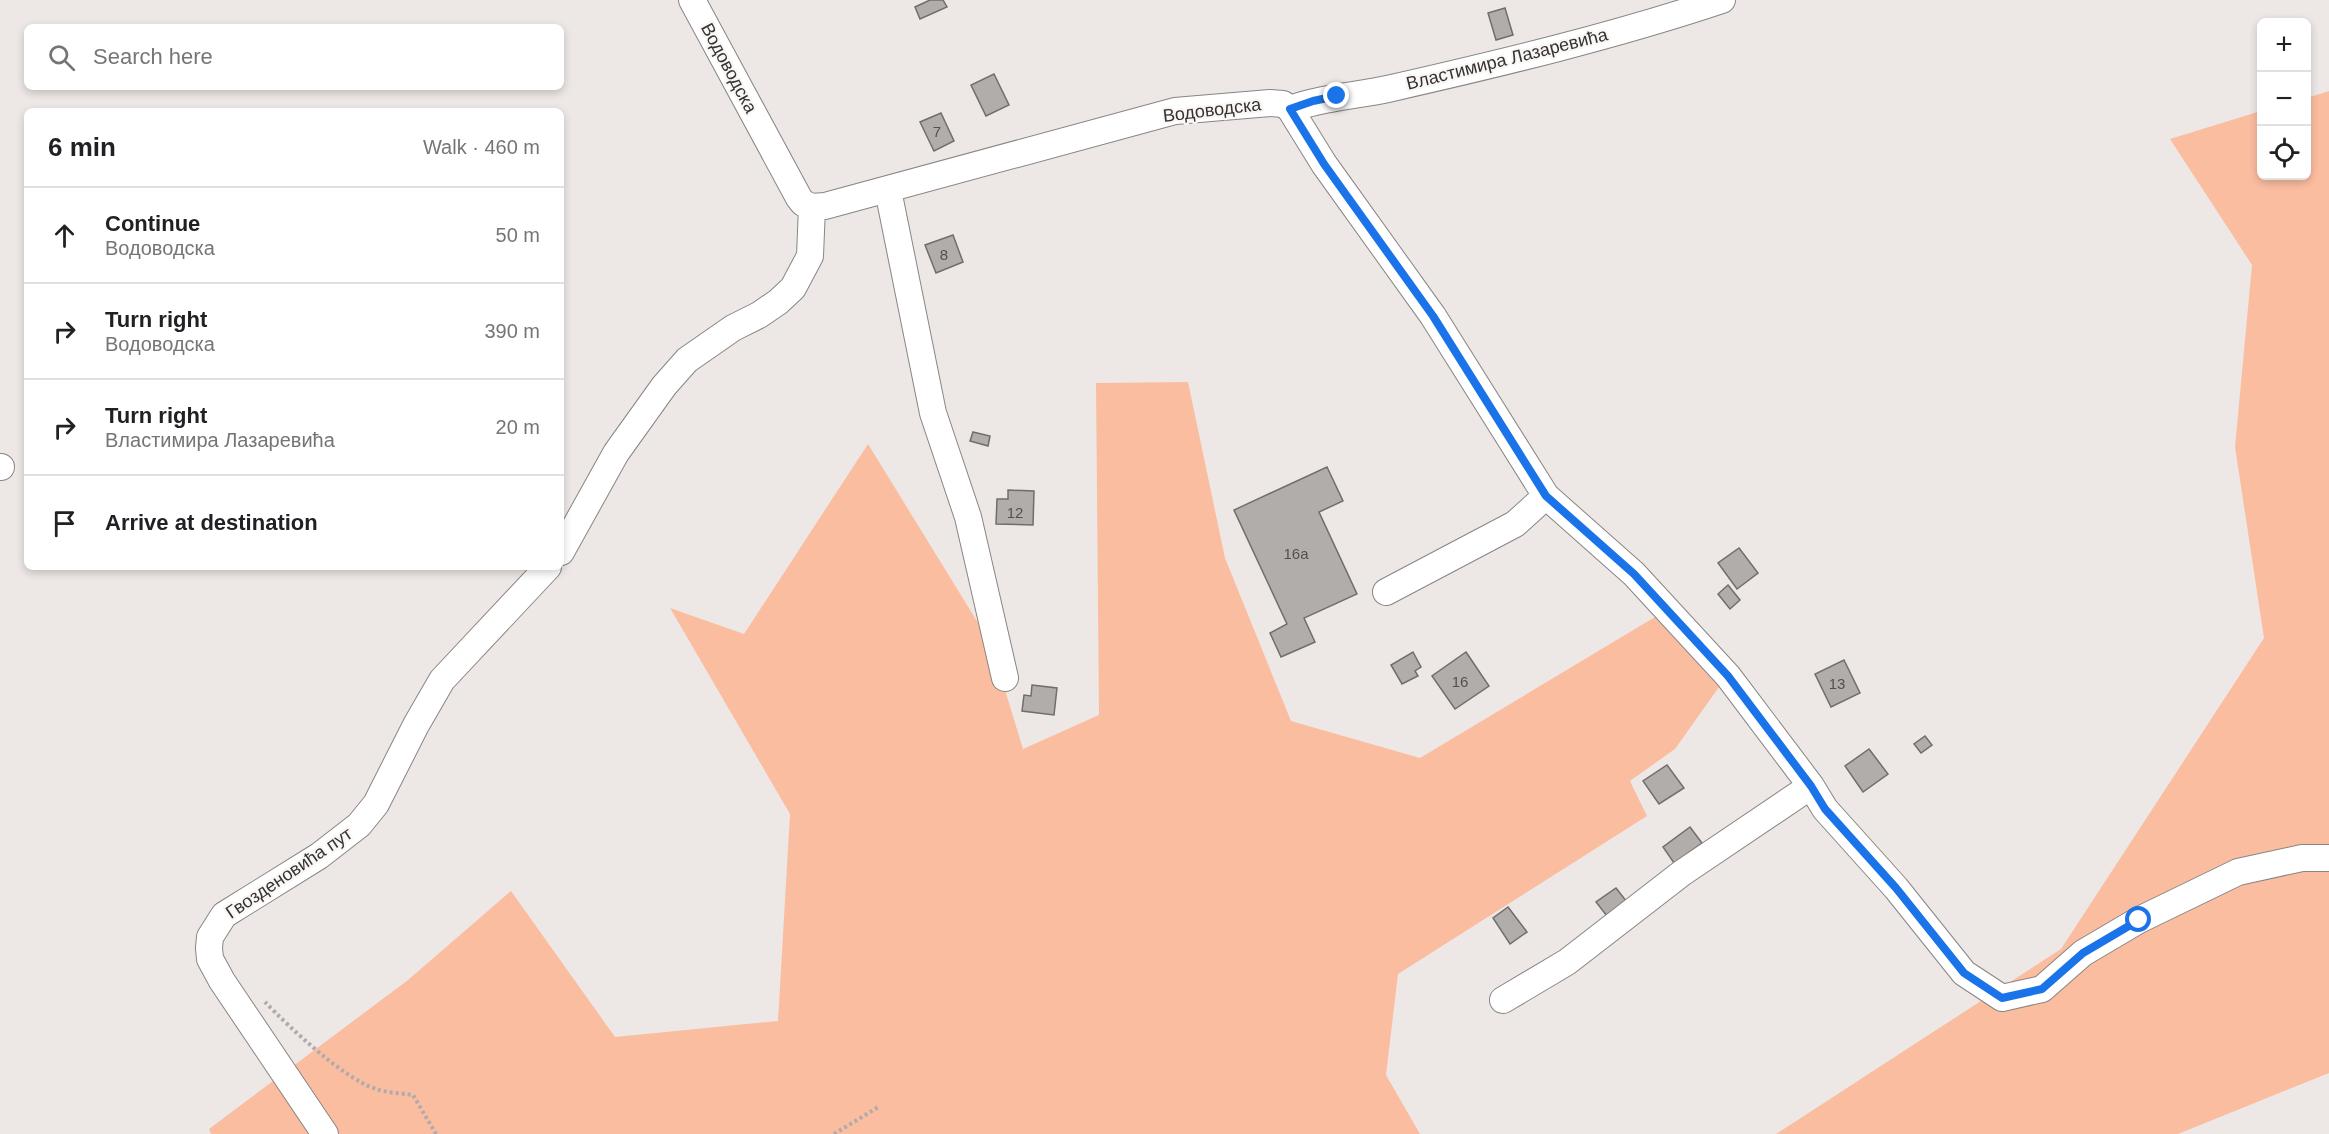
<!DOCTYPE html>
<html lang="en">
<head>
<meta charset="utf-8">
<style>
	:root { --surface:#fff; --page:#f2f2f2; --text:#202124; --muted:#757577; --line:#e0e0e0 }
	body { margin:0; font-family:Arial,sans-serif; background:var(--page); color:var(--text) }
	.controls { position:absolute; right:18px; top:18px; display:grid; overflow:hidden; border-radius:9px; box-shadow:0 3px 9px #0003 }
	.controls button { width:54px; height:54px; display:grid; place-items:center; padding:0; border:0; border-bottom:2px solid var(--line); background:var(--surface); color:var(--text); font:30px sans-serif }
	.stop { position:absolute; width:18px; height:18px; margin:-14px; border:4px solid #1a73e8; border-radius:50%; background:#fff }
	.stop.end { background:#1a73e8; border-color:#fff; box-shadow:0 2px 6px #0008 }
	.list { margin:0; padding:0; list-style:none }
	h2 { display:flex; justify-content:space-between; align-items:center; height:78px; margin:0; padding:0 24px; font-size:26px }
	h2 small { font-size:20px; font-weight:400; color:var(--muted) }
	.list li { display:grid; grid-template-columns:39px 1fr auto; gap:18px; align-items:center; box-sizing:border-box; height:96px; padding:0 24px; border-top:2px solid var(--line) }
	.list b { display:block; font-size:22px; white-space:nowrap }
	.list p { margin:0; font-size:20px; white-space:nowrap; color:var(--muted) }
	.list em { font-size:20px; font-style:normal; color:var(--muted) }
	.icon { flex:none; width:33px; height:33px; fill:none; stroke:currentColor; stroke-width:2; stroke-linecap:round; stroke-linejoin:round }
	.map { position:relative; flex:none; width:2329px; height:1134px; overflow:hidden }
	.search { position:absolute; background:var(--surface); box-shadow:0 3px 9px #0003; left:24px; top:24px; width:540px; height:66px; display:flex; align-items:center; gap:15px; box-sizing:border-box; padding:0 21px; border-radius:9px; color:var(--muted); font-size:22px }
	.panel { position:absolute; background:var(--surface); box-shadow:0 3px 9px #0003; left:24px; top:108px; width:540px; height:462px; border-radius:9px }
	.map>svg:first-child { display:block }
</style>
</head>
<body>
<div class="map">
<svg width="2329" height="1134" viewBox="0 0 2329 1134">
	<rect width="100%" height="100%" fill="#ede8e6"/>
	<path fill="#fbbda0" d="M2329 91V1073L2178 1134H1776L2061 949 2264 638 2235 447 2252 265 2170 139 2261 111 2262 176H2306L2307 98Z
		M1188 382 1225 558 1291 721 1420 758 1655 617 1719 687 1675 749 1630 781 1647 816 1398 974 1386 1075 1420 1134H211L209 1129 408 980 511 891 615 1037 778 1021 790 814 670 608 744 634 868 444 991 644 1023 749 1099 715 1096 383Z"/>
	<path fill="#b1adab" stroke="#716d6b" stroke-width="1.5" d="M930 0H943L947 7 920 19 915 7Z
		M1505 8 1513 35 1496 40 1488 13Z
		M994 74 1009 105 986 116 971 85Z
		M941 113 954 141 934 151 920 122Z
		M953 235 963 262 936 273 925 245Z
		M973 432 990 436 988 446 970 441Z
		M1327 467 1343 501 1319 512 1357 594 1304 618 1315 642 1281 657 1270 633 1287 624 1234 510Z
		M1008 490 1034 491 1033 525 996 524 997 499H1008Z
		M1739 548 1758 573 1737 589 1718 563Z
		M1728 585 1740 600 1730 609 1718 594Z
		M1413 652 1421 667 1415 671 1418 676 1402 684 1391 665Z
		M1466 652 1489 686 1455 709 1432 676Z
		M1844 660 1860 693 1831 707 1815 674Z
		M1032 685 1057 688 1054 715 1022 711 1024 695 1031 696Z
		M1925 736 1932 745 1921 753 1914 744Z
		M1869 749 1888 774 1863 792 1845 766Z
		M1667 765 1684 788 1659 804 1643 781Z
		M1690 827 1702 843 1674 863 1663 847Z
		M1616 888 1627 902 1607 916 1596 902Z
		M1508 907 1527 932 1510 944 1493 918Z"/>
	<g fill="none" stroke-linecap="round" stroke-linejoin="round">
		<defs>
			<path id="minor" d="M692 0 799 198 803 203 812 207 825 206 1175 111 1270 103 1283 104 1290 109 1324 164 1433 316 1546 496 1634 574 1728 676 1811 786 1825 809 1896 888 1964 973 2002 998 2042 989 2083 953 2139 920 2238 872 2302 858H2329
				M1290 109C1323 97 1357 96 1392 88 1502 63 1614 36 1722 0
				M888 190 933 413 968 517 1005 678
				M0 467H1
				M561 552 616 453 664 386 687 360 733 328 759 315 778 302 793 288 810 256 812 207
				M1386 592 1515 524 1546 496
				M1503 1000 1567 962 1682 873 1811 786
				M325 1134 222 981 210 959 209 948 210 937 224 915 319 856 359 825 376 804 416 725 442 680 548 567"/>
		</defs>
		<use href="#minor" stroke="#898583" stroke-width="28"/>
		<path stroke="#afabaa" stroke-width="4" stroke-dasharray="3 3" stroke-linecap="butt" d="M265 1002C289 1027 344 1079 376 1089 387 1093 401 1093 413 1095L436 1134
			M834 1134 880 1106"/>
		<use href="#minor" stroke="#fff" stroke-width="26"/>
	</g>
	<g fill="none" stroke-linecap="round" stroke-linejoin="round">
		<path stroke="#1a73e8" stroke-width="8" d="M1337 96 1313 101 1290 109 1324 164 1433 316 1546 496 1634 574 1728 676 1811 786 1825 809 1896 888 1964 973 2002 998 2042 989 2083 953 2139 920"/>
	</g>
	<g text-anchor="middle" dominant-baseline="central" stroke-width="4.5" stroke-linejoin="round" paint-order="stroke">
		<g font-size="15" fill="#535150">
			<text x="937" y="131">7</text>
			<text x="944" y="254">8</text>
			<text x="1015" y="512">12</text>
			<text x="1296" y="553">16a</text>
			<text x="1460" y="681">16</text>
			<text x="1837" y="683">13</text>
		</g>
		<g font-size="18" fill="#343232" stroke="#faf6f4">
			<text transform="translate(1507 59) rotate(-14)">Властимира Лазаревића</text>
			<text transform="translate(729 68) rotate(62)">Водоводска</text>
			<text transform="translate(1212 110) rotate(-7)">Водоводска</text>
			<text transform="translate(289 873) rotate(-34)">Гвозденовића пут</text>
		</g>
	</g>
</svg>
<div class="controls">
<button>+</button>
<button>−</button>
<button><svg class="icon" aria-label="locate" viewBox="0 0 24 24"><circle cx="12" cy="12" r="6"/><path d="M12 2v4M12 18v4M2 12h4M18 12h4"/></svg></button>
</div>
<div class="stop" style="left:2139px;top:920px"></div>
<div class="stop end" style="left:1337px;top:96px"></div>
<div class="search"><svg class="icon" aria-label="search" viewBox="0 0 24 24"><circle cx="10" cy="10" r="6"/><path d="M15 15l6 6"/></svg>Search here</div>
<section class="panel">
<h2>6 min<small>Walk · 460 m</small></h2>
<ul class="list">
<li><svg class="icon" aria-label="ahead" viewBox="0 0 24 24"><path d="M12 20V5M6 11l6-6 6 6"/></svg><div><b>Continue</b><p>Водоводска</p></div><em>50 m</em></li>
<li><svg class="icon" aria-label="right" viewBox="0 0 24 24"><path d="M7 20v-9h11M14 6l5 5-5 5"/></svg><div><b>Turn right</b><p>Водоводска</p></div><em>390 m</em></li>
<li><svg class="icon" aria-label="right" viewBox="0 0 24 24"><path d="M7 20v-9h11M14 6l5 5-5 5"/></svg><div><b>Turn right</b><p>Властимира Лазаревића</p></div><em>20 m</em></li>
<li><svg class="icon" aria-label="arrive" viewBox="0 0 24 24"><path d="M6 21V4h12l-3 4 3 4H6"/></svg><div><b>Arrive at destination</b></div></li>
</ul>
</section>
</div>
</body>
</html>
